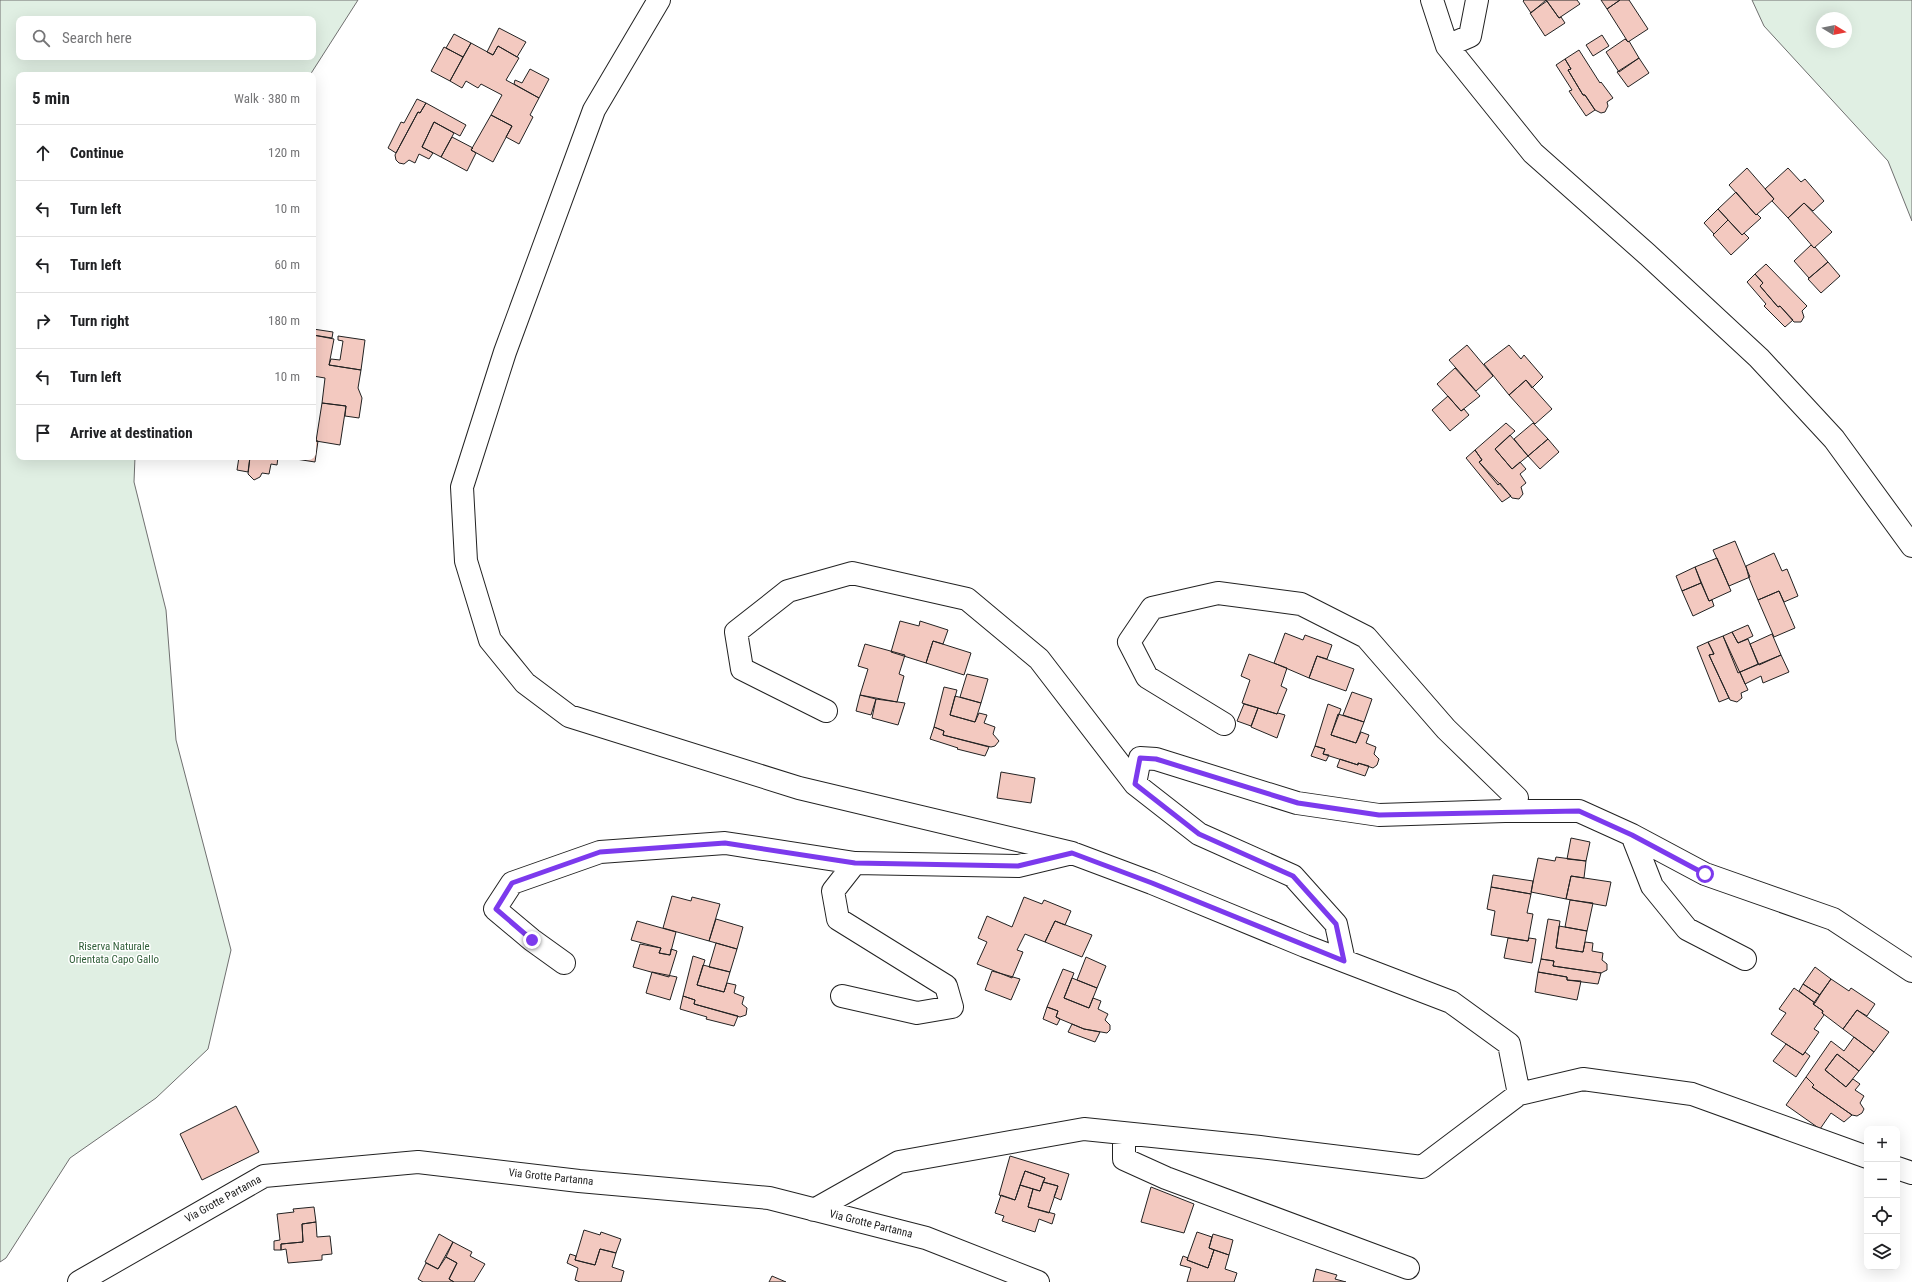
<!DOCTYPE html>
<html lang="en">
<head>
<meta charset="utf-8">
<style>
	:root { --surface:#fff; --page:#f2f2f2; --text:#202124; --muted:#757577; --line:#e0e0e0 }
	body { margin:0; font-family:"Roboto Condensed",sans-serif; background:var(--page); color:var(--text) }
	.controls { position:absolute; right:12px; bottom:12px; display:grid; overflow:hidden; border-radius:8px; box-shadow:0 4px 16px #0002 }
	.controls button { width:36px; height:36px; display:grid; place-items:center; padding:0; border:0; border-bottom:1px solid var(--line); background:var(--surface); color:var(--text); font:20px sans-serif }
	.compass { position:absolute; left:1816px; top:12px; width:36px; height:36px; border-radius:50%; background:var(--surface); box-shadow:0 4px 16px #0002; rotate:100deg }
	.stop { position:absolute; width:12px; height:12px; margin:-9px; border:3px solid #7c3aed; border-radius:50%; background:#fff }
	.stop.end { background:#7c3aed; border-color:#fff; box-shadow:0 1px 4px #0008 }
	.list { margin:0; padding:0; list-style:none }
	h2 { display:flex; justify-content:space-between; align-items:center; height:52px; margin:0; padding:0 16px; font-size:17px }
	h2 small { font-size:13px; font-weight:400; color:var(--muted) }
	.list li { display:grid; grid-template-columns:26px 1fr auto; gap:12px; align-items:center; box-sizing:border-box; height:56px; padding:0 16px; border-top:1px solid var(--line) }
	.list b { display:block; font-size:15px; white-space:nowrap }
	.list em { font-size:13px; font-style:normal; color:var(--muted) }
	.icon { flex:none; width:22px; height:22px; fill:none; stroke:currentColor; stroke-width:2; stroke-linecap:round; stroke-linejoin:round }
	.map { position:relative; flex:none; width:1912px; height:1282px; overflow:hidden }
	.search { position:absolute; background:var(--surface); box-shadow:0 4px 16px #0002; left:16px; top:16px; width:300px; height:44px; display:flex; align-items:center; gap:10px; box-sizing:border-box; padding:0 14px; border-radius:8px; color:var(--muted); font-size:15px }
	.panel { position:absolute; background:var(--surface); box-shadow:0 4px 16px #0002; left:16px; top:72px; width:300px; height:388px; border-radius:8px }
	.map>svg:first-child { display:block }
</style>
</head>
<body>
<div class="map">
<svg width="1912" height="1282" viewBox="0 0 1912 1282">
	<rect width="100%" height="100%" fill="#fff"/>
	<path fill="#e0efe3" stroke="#6f6f6f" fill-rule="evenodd" d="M0 0H358L310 75H19V457H135L134 482 166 610 176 740 231 950 208 1049 156 1098 70 1158 6 1258 0 1262ZM19 19H313V57H19Z
		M1752 0H1912V221L1888 161 1764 26ZM1822 18H1846V42H1822Z"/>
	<path fill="#f3c9c0" stroke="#222" d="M1546 0 1531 13 1523 1 1524 0Z
		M1546 0H1577L1580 4 1559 18Z
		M1601 0H1620L1607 9Z
		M1620 0H1629L1648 29 1628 42 1607 9Z
		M1547 1 1559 18 1561 17 1565 23 1545 36 1530 13Z
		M499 28 526 42 517 57 498 46 493 55 487 52Z
		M454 34 471 43 463 57 446 48Z
		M1602 35 1609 46 1593 56 1586 45Z
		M1625 39 1628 42 1629 41 1639 58 1619 72 1606 52Z
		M471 43 493 55 498 46 519 58 506 80 539 98 530 115 533 117 519 144 506 137 512 126 491 115 502 95 481 84 478 88 466 81 462 88 450 81Z
		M444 47 463 57 450 81 431 71Z
		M1579 50 1600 83 1601 82 1613 98 1607 102 1608 106 1605 112 1601 113 1595 110 1585 95H1583L1568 70 1571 69 1565 59Z
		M1639 58 1649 73 1628 87 1617 72Z
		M1565 59 1571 69 1568 70 1583 95H1585L1595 110 1586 116 1569 91 1572 90 1556 65Z
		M530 69 549 79 539 98 514 84 515 80 522 83Z
		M417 99 426 103 420 113 418 112 396 153 388 148 401 122 404 123Z
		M426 103 466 125 460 136 434 122 422 147 433 153 429 159 419 154 415 163 409 160 404 164 399 163 396 160 395 155 418 112 420 113Z
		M491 115 512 126 493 162 471 150Z
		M434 122 454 133 441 157 422 147Z
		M452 137 473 148 471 150 476 153 467 171 441 157Z
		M1747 168 1774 199 1756 215 1729 185Z
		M1788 168 1801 182 1805 179 1824 201 1813 211 1804 203 1788 218 1772 201 1774 199 1765 189Z
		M1736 192 1756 215 1757 214 1761 218 1742 235 1718 209Z
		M1804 203 1832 232 1814 248 1788 218Z
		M1718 209 1728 220 1714 234 1704 223Z
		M1728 220 1742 235 1744 233 1749 238 1731 255 1713 235Z
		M1811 245 1814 248 1815 247 1828 262 1809 278 1794 261Z
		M1828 262 1840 276 1821 293 1808 279Z
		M1766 264 1807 306 1802 311 1804 317 1801 322H1794L1780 306 1778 307 1760 286 1763 283 1755 274Z
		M1755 274 1763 283 1760 286 1778 307 1780 306 1793 320 1785 327 1764 306 1766 304 1747 282Z
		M313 329 333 332 332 338 313 335Z
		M313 335 334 339 329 365 361 370 358 388 362 398 359 418 345 416 346 406 322 403 325 378 313 376Z
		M338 336 365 340 361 370 329 365 331 359 340 360 343 341 338 340Z
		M1467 345 1493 376 1476 391 1449 360Z
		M1509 345 1521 359 1524 355 1543 377 1532 388 1526 380 1509 395 1484 364Z
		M1455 368 1480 396 1461 411 1437 384Z
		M1526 380 1552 409 1535 424 1509 395Z
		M1448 396 1461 411 1464 409 1469 415 1450 431 1432 410Z
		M322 403 346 406 340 445 316 441Z
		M1506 423 1515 431 1495 449 1512 469 1520 462 1526 469 1520 474 1526 483 1521 487 1523 494 1519 499 1512 498 1500 483 1498 485 1479 462 1482 460 1475 450Z
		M1533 423 1548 439 1528 456 1514 439Z
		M1510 435 1528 456 1512 469 1495 449Z
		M313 438H316V441H318L315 462 283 457H313Z
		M1548 439 1559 452 1540 469 1528 456Z
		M1475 450 1482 460 1479 462 1511 496 1502 502 1466 458Z
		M239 457H250L248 472 237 470Z
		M250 457H278L277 465 271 464 269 474 262 473 260 477 254 480 248 474Z
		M1735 541 1750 577 1729 586 1713 550Z
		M1774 553 1782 571 1787 569 1798 596 1784 602 1779 591 1758 600 1749 578 1746 566Z
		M1717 558 1731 591 1709 601 1695 567Z
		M1695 567 1701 583 1682 591 1676 576Z
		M1701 583 1709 601 1712 600 1714 606 1693 616 1682 591Z
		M1779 591 1795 628 1774 637 1758 600Z
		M900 621 919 626 920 621 948 630 943 644 933 641 926 663 891 652Z
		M1748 625 1753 636 1738 643 1732 632Z
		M1732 632 1738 643 1748 639 1758 664 1738 673 1723 636Z
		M1285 633 1303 640 1305 635 1332 645 1327 659 1317 656 1309 678 1274 663Z
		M1772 634 1781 655 1759 665 1750 644Z
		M1723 636 1748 690 1741 693 1742 698 1737 702 1730 700 1709 655 1714 654 1708 642Z
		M933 641 971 653 964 675 926 663Z
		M1708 642 1714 654 1709 655 1729 698 1719 702 1697 647Z
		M865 644 905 655 899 674 904 676 897 702 860 695 868 669 858 666Z
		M1249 654 1287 668 1281 686 1287 689 1277 714 1242 703 1250 680 1241 676Z
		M1781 655 1789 672 1763 683 1761 676 1745 684 1740 672Z
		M1317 656 1354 669 1346 691 1309 678Z
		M967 674 988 679 981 703 960 697Z
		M944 687 957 690 950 715 975 722 979 713 987 715 984 723 995 727 993 734 999 741 995 746 991 747 943 735 944 731 934 727Z
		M1352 692 1372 699 1364 722 1343 715Z
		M860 695 876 699 871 715 856 711Z
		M955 696 981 703 975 722 950 715Z
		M876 699 905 703 898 725 872 718Z
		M1244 704 1258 708 1251 726 1237 721Z
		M1328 704 1341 709 1331 735 1356 743 1361 732 1369 735 1366 743 1376 747 1374 754 1379 759 1377 765 1373 768 1358 763V765L1323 754 1325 749 1315 746Z
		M1258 708 1277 714 1278 713 1285 715 1277 738 1251 727Z
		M1338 714 1364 722 1356 743 1331 735Z
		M934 727 944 731 943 735 989 747 985 756 957 749 958 748 930 739Z
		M1315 746 1325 749 1323 754 1329 755 1326 761 1311 756Z
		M1340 759 1358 765V763L1369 766 1365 776 1337 767Z
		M1001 772 1035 778 1031 803 997 798Z
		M1571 838 1590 842 1586 861 1567 859Z
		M1556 857 1586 861 1584 878 1571 876 1566 899 1531 892 1538 858 1555 861Z
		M1493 875 1533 881 1531 894 1491 887Z
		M1571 876 1611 882 1606 906 1566 899Z
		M1491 887 1531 894 1527 913 1533 914 1528 941 1491 935 1495 911 1487 909Z
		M672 896 691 901 692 897 720 904 709 941 663 928Z
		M1024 897 1042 904 1044 900 1071 911 1065 925 1055 921 1045 942 1025 934 1017 950 1023 952 1012 978 977 964 987 942 978 938 987 916 1012 927Z
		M1570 900 1593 903 1587 931 1565 927Z
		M716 919 743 927 737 949 709 941Z
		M1548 919 1560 921 1556 948 1583 952 1585 942 1593 943 1592 951 1603 953 1602 960 1607 964V970L1601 973 1553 966 1554 961 1541 959Z
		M637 921 676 932 670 955 659 953 661 948 631 940Z
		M1055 921 1092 935 1082 957 1045 942Z
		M1559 926 1587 931 1583 952 1556 948Z
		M1508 938 1528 941 1529 938 1536 939 1532 963 1504 958Z
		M716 943 737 949 730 972 709 967Z
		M640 944 661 948 659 953 670 955 671 949 677 951 669 977 633 967Z
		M693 956 705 960 697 985 724 992 727 983 736 985 734 993 744 997 742 1004 747 1008 746 1015 740 1017 694 1004 695 1000 683 996Z
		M1086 957 1106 966 1097 988 1077 980Z
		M1541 959 1554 961 1553 966 1601 973 1598 984 1567 980V977L1538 972Z
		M703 965 730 972 724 992 697 985Z
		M1815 967 1831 979 1820 995 1803 984Z
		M1063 969 1074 973 1064 998 1089 1008 1093 998 1101 1001 1098 1009 1108 1014 1105 1020 1110 1025V1030L1107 1033 1084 1029 1060 1019 1056 1017 1058 1011 1047 1007Z
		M992 971 1020 979 1011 1000 985 990Z
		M652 972 677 977 670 1000 646 993Z
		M1538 972 1567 977V980L1581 981 1577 1000 1535 992Z
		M1072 978 1097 988 1089 1008 1064 998Z
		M1831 979 1849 991 1851 988 1875 1004 1867 1016 1857 1010 1843 1029 1822 1013 1823 1011 1813 1004Z
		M1803 984 1820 995 1815 1003 1799 991Z
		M1794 988 1815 1003 1813 1004 1823 1011 1822 1013 1824 1015 1814 1029 1819 1032 1803 1055 1771 1034 1786 1013 1779 1009Z
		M683 996 695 1000 694 1004 738 1016 734 1026 706 1019 707 1017 680 1009Z
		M1047 1007 1058 1011 1056 1017 1060 1019 1057 1025 1043 1019Z
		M1857 1010 1889 1032 1874 1052 1843 1029Z
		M1072 1024 1084 1029 1100 1032 1095 1042 1068 1032Z
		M1854 1037 1874 1052 1859 1071 1837 1054 1825 1070 1846 1087 1853 1079 1860 1084 1855 1090 1864 1096 1860 1103 1864 1109 1862 1113 1857 1116 1852 1115 1812 1087 1814 1085 1806 1077 1831 1041 1844 1051Z
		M1786 1044 1803 1055 1805 1052 1810 1056 1796 1077 1773 1061Z
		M1837 1054 1859 1071 1846 1087 1825 1070Z
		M1806 1077 1814 1085 1812 1087 1852 1115 1844 1122 1831 1113 1820 1129 1786 1105Z
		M236 1106 259 1152 202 1180 180 1134Z
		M1010 1156 1069 1174 1061 1200 1054 1197 1058 1186 1043 1182 1045 1178 1025 1171 1015 1200 999 1195Z
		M1025 1171 1045 1178 1040 1191 1020 1185Z
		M1043 1182 1058 1186 1049 1213 1028 1207 1033 1189 1040 1191Z
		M1020 1185 1033 1189 1028 1207 1055 1214 1052 1224 1039 1219 1035 1232 1002 1221 1004 1216 995 1213 1001 1195 1015 1200Z
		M1151 1187 1194 1204 1184 1233 1141 1222Z
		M314 1207 316 1222 302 1224 303 1242 281 1244V1250H274V1241L280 1240 277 1214 294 1212 293 1209Z
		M316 1222 317 1237 330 1236 332 1254 322 1255V1260L288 1263 286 1249 281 1250V1244L303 1242 302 1224Z
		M584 1230 600 1235 601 1232 621 1239 616 1253 600 1249 595 1265 575 1260Z
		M1197 1232 1212 1237 1209 1248 1214 1250 1208 1268 1187 1260Z
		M439 1234 453 1242 438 1269 425 1262Z
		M1213 1234 1233 1240 1229 1255 1209 1248Z
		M453 1242 472 1252 470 1256 485 1264 474 1282H454L449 1279 457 1263 446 1257Z
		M600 1249 616 1253 612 1267 624 1271 621 1282H580L575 1280 578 1268 567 1263 570 1254 576 1256 575 1260 595 1265Z
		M1214 1250 1229 1255 1225 1269 1237 1273 1234 1282H1187L1191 1268 1180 1265 1183 1256 1188 1258 1187 1260 1208 1268Z
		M446 1257 457 1263 449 1279 454 1282H423L418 1279 426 1263 438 1269Z
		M1316 1269 1337 1275 1335 1279 1346 1282H1313Z
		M772 1276 786 1282H769Z"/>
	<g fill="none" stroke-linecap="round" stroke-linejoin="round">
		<defs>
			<path id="street" d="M659 0 594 110 505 352 462 487 466 561 490 640 525 683 569 716 799 788 1072 853
				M1432 0 1447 46 1470 36 1477 0
				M1447 46 1533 153 1648 255 1759 358 1834 439 1912 546
				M826 711 742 669 736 632 788 591 852 573 967 599 1039 659 1135 784 1199 834 1293 876 1336 924 1344 961
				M1135 784 1140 758 1156 759 1297 803 1379 815 1505 811 1517 798 1446 729 1366 637 1301 604 1218 593 1152 608 1129 642 1147 677 1224 724
				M1505 811H1579L1632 835 1652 886 1687 929 1745 959
				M1632 835 1705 874 1833 919 1912 971
				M564 963 532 940 495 909 512 883 600 852 725 843 855 863
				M842 996 917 1013 952 1007 946 986 838 919 833 891 855 863 1018 866 1072 853 1152 883 1305 946 1451 1002 1509 1044 1519 1094
				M1124 1133V1159L1166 1178 1408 1268
				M1897 1168 1912 1173
				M814 1210 899 1162 1084 1129 1260 1147 1422 1167 1519 1094 1583 1079 1692 1094 1867 1157
				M79 1282 264 1176 418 1162 579 1181 769 1198 926 1238 1038 1282"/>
		</defs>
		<use href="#street" stroke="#222" stroke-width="24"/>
		<use href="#street" stroke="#fff" stroke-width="22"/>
	</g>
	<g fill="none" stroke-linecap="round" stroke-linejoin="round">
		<path stroke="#7c3aed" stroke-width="5" d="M532 940 496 909 512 883 600 852 725 843 855 863 1018 866 1072 853 1152 883 1344 961 1336 924 1293 876 1199 834 1135 784 1140 758 1156 759 1298 803 1379 815 1579 811 1632 835 1705 874"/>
	</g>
	<g text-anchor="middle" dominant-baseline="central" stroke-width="3" stroke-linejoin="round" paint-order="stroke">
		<g font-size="11" fill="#2f5e38" stroke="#fff">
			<text x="114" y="946">Riserva Naturale<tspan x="114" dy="13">Orientata Capo Gallo</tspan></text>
		</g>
		<g font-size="11" fill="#222" stroke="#fff">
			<text transform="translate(551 1177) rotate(6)">Via Grotte Partanna</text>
			<text transform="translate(223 1199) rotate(-29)">Via Grotte Partanna</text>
			<text transform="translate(871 1224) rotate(14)">Via Grotte Partanna</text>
		</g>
	</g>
</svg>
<div class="controls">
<button>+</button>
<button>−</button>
<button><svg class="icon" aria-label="locate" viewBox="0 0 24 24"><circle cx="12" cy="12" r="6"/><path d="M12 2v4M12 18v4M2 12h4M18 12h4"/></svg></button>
<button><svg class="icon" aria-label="layers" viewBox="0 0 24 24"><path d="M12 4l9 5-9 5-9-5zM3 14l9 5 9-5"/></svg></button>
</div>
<svg class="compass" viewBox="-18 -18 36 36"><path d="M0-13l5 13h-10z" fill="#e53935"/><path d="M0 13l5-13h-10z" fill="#757577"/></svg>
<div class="stop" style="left:1705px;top:874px"></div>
<div class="stop end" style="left:532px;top:940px"></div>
<div class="search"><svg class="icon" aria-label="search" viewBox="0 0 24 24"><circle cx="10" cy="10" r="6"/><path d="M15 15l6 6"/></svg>Search here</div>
<section class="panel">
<h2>5 min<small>Walk · 380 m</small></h2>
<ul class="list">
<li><svg class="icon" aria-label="ahead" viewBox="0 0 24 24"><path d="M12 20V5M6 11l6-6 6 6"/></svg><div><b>Continue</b></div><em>120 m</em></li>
<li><svg class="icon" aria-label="left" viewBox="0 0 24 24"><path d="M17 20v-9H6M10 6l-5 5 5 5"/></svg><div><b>Turn left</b></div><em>10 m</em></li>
<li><svg class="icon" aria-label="left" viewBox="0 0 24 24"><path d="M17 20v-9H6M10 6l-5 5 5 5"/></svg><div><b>Turn left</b></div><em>60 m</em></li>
<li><svg class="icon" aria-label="right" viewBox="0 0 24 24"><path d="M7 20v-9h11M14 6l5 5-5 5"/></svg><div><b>Turn right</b></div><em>180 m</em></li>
<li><svg class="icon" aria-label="left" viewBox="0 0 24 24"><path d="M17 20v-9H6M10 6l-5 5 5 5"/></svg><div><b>Turn left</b></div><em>10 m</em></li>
<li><svg class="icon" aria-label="arrive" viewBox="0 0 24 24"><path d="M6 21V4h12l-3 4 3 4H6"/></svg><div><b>Arrive at destination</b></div></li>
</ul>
</section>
</div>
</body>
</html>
